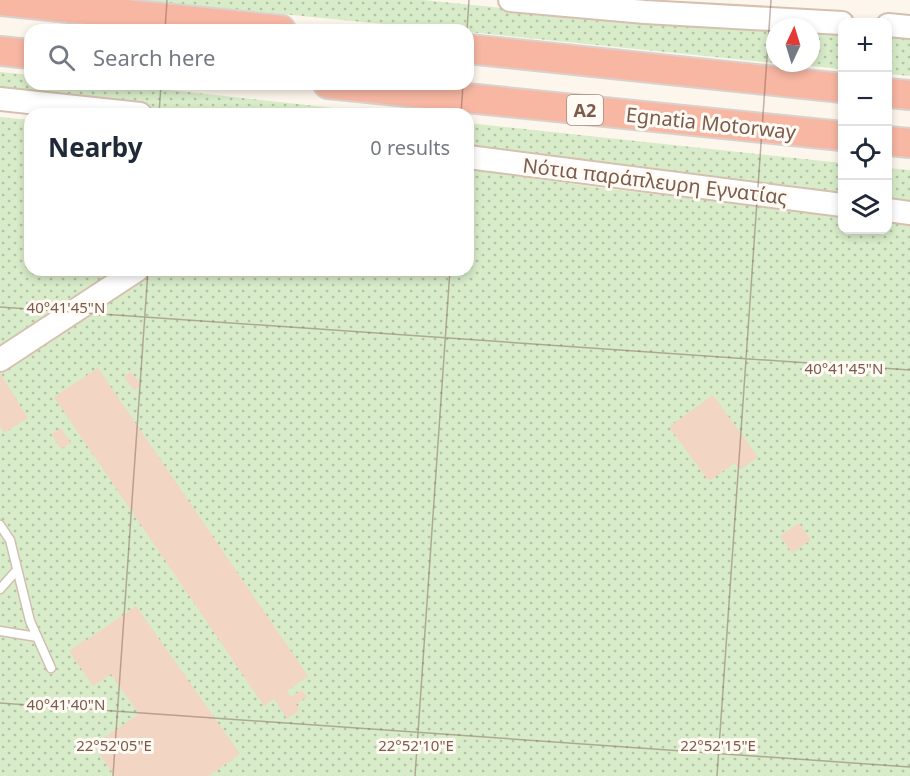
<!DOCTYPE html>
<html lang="en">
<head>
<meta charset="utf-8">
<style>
	:root { --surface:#fff; --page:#f2f2f3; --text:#1f2937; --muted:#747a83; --line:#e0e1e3 }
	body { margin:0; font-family:"Noto Sans",sans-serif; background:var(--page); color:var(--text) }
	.controls { position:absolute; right:18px; top:18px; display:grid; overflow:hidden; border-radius:12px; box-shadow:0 3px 9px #0003 }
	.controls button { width:54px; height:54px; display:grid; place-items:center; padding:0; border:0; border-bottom:2px solid var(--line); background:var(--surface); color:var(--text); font:30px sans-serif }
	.compass { position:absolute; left:766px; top:18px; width:54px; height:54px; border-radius:50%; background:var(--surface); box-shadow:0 3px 9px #0003; rotate:4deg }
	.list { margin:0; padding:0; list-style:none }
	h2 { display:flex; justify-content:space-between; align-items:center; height:78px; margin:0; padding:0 24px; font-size:26px }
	h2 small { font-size:20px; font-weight:400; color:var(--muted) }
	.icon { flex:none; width:33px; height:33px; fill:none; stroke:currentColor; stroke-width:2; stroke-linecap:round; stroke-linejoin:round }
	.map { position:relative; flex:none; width:910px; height:776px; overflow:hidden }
	.search { position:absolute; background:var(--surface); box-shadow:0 3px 9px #0003; left:24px; top:24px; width:450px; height:66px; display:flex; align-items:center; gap:15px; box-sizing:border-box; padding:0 21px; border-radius:18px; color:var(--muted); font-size:22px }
	.panel { position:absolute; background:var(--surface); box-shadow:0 3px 9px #0003; left:24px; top:108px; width:450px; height:168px; border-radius:18px }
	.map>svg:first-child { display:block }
</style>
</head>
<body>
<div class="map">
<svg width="910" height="776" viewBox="0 0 910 776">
	<defs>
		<pattern id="grass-dots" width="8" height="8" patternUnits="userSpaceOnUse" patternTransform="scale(1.5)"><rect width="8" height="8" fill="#d8ecc9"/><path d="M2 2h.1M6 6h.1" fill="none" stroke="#b4c2a5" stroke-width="1.8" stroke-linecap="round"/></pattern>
	</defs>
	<rect width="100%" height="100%" fill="#fdf6ec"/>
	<path fill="url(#grass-dots)" d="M139 0H423L564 14 775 28V63L468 32V30H444Z
		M811 31 842 33V69L779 63H811Z
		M888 36 910 37V76L888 74Z
		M0 72 30 75V84H115L389 114H206L0 91Z
		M0 117 30 120V270H468V169L595 187 842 216V230H888V221L910 224V776H0Z
		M468 123 842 163V195L468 147Z
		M888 168 910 170V203L888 200Z"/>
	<path fill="#f3d5c3" d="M98 368 308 676 287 691 291 697 301 690 307 697 296 704 300 710 287 719 274 699 264 706 54 397Z
		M131 372 141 385 134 390 124 377Z
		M0 373 28 418 4 433 0 426Z
		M713 395 758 457 740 470 735 463 709 481 669 427Z
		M61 428 71 443 61 449 51 434Z
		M799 523 811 540 792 553 780 536Z
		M136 606 240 754 209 776H115L93 745 139 714 111 674 93 686 69 651 86 639 87 640Z"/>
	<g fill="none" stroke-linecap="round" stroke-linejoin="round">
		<defs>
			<path id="lane" d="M0 525 10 540 30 621 51 668
				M0 589 17 570
				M0 631 37 637"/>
			<path id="secondary" d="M510 0 645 12 842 23
				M888 25 910 27
				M0 99 140 114
				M468 157 842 205
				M888 210 910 213
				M0 360 137 270"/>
			<path id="highway" d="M0 1 281 30
				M468 49 842 88
				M0 51 30 54
				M328 84 842 136
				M888 93 910 95
				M888 141 910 143"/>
		</defs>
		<use href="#lane" stroke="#d1beb0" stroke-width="11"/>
		<use href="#secondary" stroke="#d6c0b0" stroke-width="26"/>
		<use href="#highway" stroke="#dad1cd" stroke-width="32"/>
		<use href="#lane" stroke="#fff" stroke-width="8"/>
		<use href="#secondary" stroke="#fff" stroke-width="22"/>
		<use href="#highway" stroke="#f7b7a3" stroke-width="28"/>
	</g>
	<path fill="none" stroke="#7a5c4d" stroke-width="1.5" stroke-opacity="0.45" d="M165 30 167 0M467 30 469 0M159 114 161 84M461 114 463 84M0 307 910 370M0 703 910 767M113 776 148 270M415 776 450 270M717 776 771 0"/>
	<g text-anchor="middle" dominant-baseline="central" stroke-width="6" stroke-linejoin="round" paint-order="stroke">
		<rect fill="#fffaf3" stroke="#a28b7f" stroke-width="1.5" x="567" y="95" width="36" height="30" rx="4.5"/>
		<g font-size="18" font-weight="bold" fill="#7a5c4d">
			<text x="585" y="110">Α2</text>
		</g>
		<g font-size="20" fill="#7a5c4d" stroke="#fffaf3">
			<text transform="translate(711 123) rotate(6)">Egnatia Motorway</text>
			<text transform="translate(655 181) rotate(7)">Νότια παράπλευρη Εγνατίας</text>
		</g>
	</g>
	<g font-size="15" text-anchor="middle" fill="#7a5c4d" stroke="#fffaf3" stroke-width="6" stroke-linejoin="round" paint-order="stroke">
		<text x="66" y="313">40°41'45"N</text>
		<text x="844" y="374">40°41'45"N</text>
		<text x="66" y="710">40°41'40"N</text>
		<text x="114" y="751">22°52'05"E</text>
		<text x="416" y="751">22°52'10"E</text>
		<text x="718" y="751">22°52'15"E</text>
	</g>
</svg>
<div class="controls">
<button>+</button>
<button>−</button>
<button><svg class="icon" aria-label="locate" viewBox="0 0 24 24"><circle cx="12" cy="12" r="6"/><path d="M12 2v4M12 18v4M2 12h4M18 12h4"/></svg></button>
<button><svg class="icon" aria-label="layers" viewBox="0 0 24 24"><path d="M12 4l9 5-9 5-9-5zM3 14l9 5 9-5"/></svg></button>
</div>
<svg class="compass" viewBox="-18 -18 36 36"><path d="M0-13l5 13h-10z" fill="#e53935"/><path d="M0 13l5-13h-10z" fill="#747a83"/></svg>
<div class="search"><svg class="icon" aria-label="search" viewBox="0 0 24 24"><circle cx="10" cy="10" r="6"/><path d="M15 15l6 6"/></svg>Search here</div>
<section class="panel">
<h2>Nearby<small>0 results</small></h2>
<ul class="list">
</ul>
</section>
</div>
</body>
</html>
